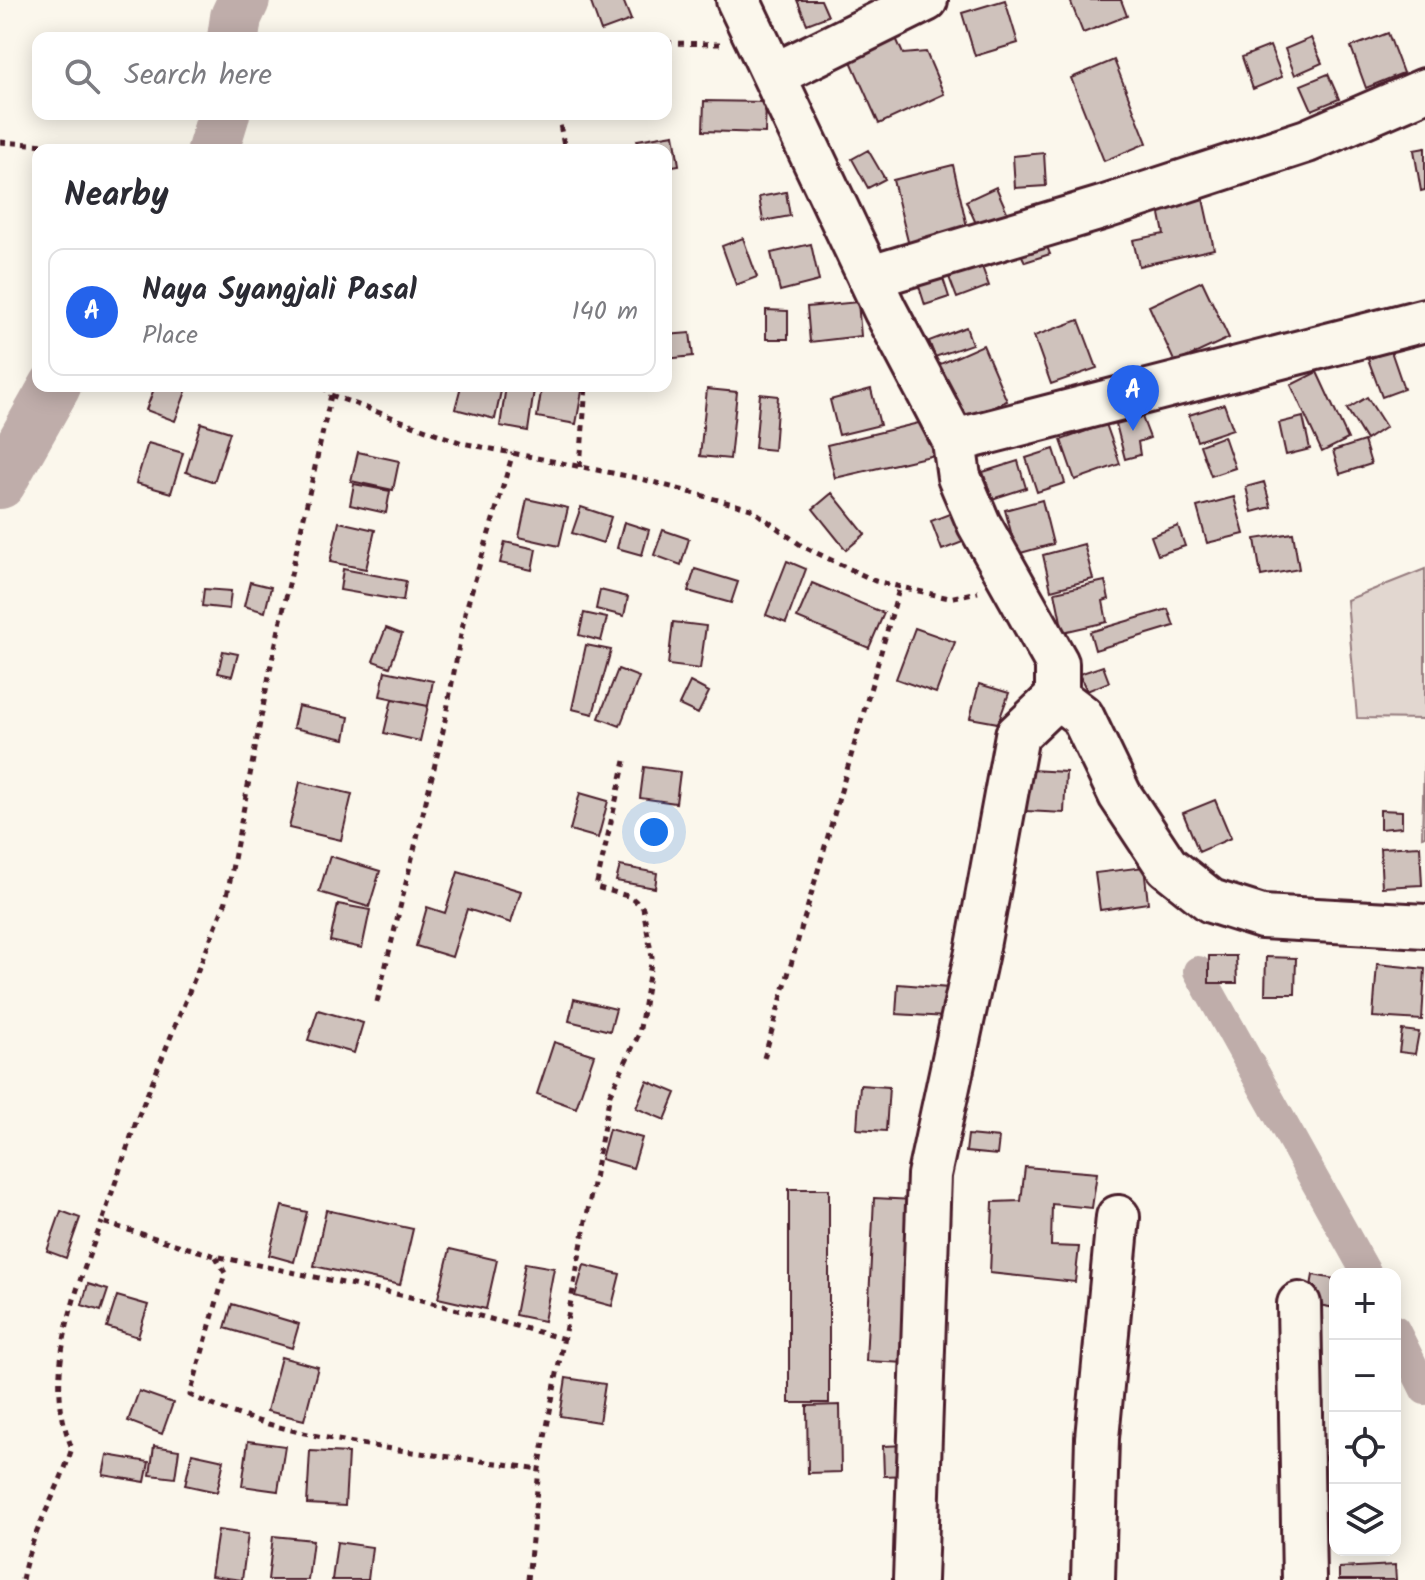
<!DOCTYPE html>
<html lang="en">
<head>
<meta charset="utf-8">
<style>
	:root { --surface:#fff; --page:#f2f2f3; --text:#2b2b33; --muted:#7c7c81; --line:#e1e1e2; --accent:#2563eb }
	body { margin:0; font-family:Kalam,sans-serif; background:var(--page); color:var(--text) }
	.controls { position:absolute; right:24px; bottom:24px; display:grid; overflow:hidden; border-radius:16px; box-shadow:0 4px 20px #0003 }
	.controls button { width:72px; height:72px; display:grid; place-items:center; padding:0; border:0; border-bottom:2px solid var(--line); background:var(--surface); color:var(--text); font:40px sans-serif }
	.you { position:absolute; left:654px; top:832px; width:28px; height:28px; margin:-20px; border:6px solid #fff; border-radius:50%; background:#1a73e8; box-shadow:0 0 0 12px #1a73e833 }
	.badge { display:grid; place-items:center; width:52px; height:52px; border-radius:50%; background:var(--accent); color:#fff; font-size:26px; font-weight:700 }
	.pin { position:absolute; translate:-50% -66px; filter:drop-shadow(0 2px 4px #0008) }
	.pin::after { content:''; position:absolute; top:42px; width:28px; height:24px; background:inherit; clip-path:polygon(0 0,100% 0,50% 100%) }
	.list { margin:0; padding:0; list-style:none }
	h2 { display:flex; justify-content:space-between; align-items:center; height:104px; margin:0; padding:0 32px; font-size:34px }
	h2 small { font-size:26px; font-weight:400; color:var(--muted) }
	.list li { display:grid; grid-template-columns:52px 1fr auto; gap:24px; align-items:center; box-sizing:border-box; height:128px; margin:0 16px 16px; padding:0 16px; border:2px solid var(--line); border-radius:16px }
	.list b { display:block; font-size:30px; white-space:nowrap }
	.list p { margin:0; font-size:26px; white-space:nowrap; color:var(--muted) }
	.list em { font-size:26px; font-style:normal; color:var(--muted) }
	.icon { flex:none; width:44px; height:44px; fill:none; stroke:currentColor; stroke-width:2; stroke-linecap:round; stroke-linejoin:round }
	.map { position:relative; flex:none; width:1425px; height:1580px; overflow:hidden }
	.search { position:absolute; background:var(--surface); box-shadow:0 4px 20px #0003; left:32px; top:32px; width:640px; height:88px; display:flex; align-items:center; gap:20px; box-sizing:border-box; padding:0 28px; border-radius:16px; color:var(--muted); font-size:30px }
	.panel { position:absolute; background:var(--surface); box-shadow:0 4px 20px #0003; left:32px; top:144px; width:640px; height:248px; border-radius:16px }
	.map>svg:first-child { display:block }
</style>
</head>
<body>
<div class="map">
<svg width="1425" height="1580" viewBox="0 0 1425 1580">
	<rect width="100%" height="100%" fill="#fbf7ec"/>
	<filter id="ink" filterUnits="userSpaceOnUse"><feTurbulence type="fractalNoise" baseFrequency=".0125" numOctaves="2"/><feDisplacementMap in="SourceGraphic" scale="16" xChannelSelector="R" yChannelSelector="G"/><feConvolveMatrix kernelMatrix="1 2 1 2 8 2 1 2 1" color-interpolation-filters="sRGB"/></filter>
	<g filter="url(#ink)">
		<path fill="#e2d7d0" stroke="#967b7e" stroke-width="2" d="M1425 569V836L1422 837 1425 719 1357 718 1347 600Z"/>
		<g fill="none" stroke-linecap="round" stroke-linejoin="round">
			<path stroke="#bfadaa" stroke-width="30" d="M1198 971 1367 1274
				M1395 1330 1425 1390"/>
			<path stroke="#bfadaa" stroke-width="52" d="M233 38 236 17 244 0
				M213 150 224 114
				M0 483 55 386"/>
		</g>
		<path fill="#cfc2bc" stroke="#4a1f2b" stroke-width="2" d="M590 0H623L631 20 601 31Z
			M797 0H821L828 16 807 24Z
			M1005 0 1018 43 975 56 962 13Z
			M1070 0H1121L1127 16 1083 33Z
			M892 29 903 54 926 52 944 94 879 124 846 50Z
			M1388 33 1403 73 1366 88 1351 47Z
			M1311 38 1322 63 1295 75 1285 49Z
			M1270 46 1282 77 1253 89 1242 57Z
			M1114 60 1147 143 1104 161 1071 78Z
			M1328 74 1339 99 1312 110 1301 85Z
			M704 101 766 102 765 133 703 131Z
			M674 134 679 165 666 167V150H639L637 140Z
			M1425 148V190L1421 191 1414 150Z
			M868 150 885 179 868 188 852 159Z
			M1044 153 1046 186 1015 188 1013 156Z
			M953 165 970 240 913 262 893 180Z
			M996 187 1008 214 978 228 966 201Z
			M786 192 790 216 763 221 759 197Z
			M1203 199 1214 249 1139 266 1133 240 1164 234 1159 209Z
			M666 235 673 264 666 265Z
			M743 238 757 277 736 285 722 246Z
			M1044 239 1050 254 1025 262 1019 250Z
			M811 244 819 281 780 291 771 253Z
			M981 264 989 286 957 298 949 277Z
			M940 269 949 297 925 305 916 277Z
			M1202 281 1229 338 1175 363 1149 306Z
			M858 302 861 336 810 342 807 307Z
			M766 310 788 311V339H766Z
			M1079 320 1097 368 1051 384 1034 336Z
			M966 327 972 344 935 357 929 341Z
			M690 333 693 356 666 359V335Z
			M983 345 1007 401 962 421 938 365Z
			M1391 351 1404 389 1382 397 1368 359Z
			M1317 372 1348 439 1322 452 1291 385Z
			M155 386H188L175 421 146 410Z
			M461 386 501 391 495 419 455 409Z
			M506 386 534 390 528 431 500 426Z
			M542 386H583L576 424 537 417Z
			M707 389 737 392 730 459 700 456Z
			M871 389 880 425 839 435 830 400Z
			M760 394 778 396 774 450 755 448Z
			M1367 397 1386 427 1366 440 1347 409Z
			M1224 404 1233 429 1197 441 1189 415Z
			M1142 417 1150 438 1138 442 1140 455 1125 459 1116 424Z
			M1303 417 1310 449 1286 455 1279 423Z
			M927 421 935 455 835 478 827 445Z
			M201 423 230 432 214 482 186 472Z
			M1106 424 1120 464 1075 480 1061 440Z
			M1224 436 1235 468 1211 476 1200 445Z
			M1364 441 1371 464 1340 474 1333 451Z
			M148 443 183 453 171 493 136 483Z
			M1054 449 1065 483 1037 492 1026 458Z
			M358 452 399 461 393 490 351 481Z
			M1018 461 1026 488 992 499 983 472Z
			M1264 482 1271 507 1252 512 1246 487Z
			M354 484 390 491 386 513 350 505Z
			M832 493 865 534 846 550 813 509Z
			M1234 497 1244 534 1207 543 1197 507Z
			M527 499 568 508 559 546 519 537Z
			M1042 500 1053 544 1017 554 1005 510Z
			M581 507 611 517 603 543 572 533Z
			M957 511 968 540 942 550 931 521Z
			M339 522 375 530 366 569 330 562Z
			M624 522 649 530 642 555 617 548Z
			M1178 526 1185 546 1158 555 1151 536Z
			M663 530 689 539 681 565 654 555Z
			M1293 533 1299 569 1261 576 1255 539Z
			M505 542 536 549 532 570 500 563Z
			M1084 544 1093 579 1051 590 1043 555Z
			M787 561 806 569 786 623 766 615Z
			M343 569 406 581 403 601 340 590Z
			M695 569 738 582 731 603 688 591Z
			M1105 581 1109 599 1103 601 1107 622 1063 632 1055 592Z
			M250 582 271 587 265 612 244 606Z
			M812 583 884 613 869 648 797 618Z
			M204 589 231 591 229 609 202 606Z
			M600 590 628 597 624 616 596 609Z
			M1168 609 1174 626 1095 650 1090 632Z
			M584 613 607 618 601 641 579 635Z
			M673 622 706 626 700 669 668 665Z
			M386 628 402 634 390 667 373 661Z
			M915 628 955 642 936 693 896 679Z
			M586 645 611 650 593 714 572 709Z
			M223 651 238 654 232 676 218 673Z
			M1103 666 1109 682 1087 691 1079 674Z
			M618 669 639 677 620 726 599 718Z
			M385 671 433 681 428 706 380 696Z
			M690 682 709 692 698 714 679 705Z
			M979 684 1009 693 998 723 970 718Z
			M392 699 428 706 420 741 384 733Z
			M298 706 349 717 345 739 293 728Z
			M644 767 680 772 676 803 640 798Z
			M1030 770 1066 772 1064 813 1026 811Z
			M300 782 352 794 341 840 289 828Z
			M580 793 608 801 598 838 570 830Z
			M1215 800 1231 838 1199 852 1183 813Z
			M1380 810 1402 811V827L1380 829Z
			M1420 846 1422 885 1382 887 1380 848Z
			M330 856 380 871 369 907 319 892Z
			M620 866 657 873 655 888 616 881Z
			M1144 867 1148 903 1100 910 1095 873Z
			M458 872 521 891 511 923 467 909 452 957 416 946 427 907 445 913Z
			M338 904 370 910 362 948 330 941Z
			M1209 956H1236L1237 983H1209Z
			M1266 957 1296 958 1295 994H1265Z
			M1377 964 1425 969 1422 1020 1373 1017Z
			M898 984 949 988 947 1017 896 1014Z
			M574 999 616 1009 610 1031 569 1021Z
			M318 1010 363 1023 354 1053 308 1040Z
			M1402 1030 1419 1032 1415 1054 1399 1052Z
			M554 1042 594 1055 576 1108 537 1094Z
			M647 1081 676 1093 665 1120 636 1108Z
			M860 1085 889 1087 886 1131 857 1129Z
			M609 1129 642 1138 633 1168 601 1159Z
			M968 1135 999 1138 997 1155 966 1152Z
			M1025 1167 1097 1173 1092 1208 1052 1204 1051 1246 1079 1247 1075 1282 990 1273 993 1202 1021 1201Z
			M789 1189H829V1403H789Z
			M874 1198 914 1200 906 1363 866 1361Z
			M282 1206 307 1212 294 1262 269 1255Z
			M326 1210 413 1229 400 1285 314 1266Z
			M61 1211 80 1218 66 1258 47 1251Z
			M450 1249 497 1260 486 1309 438 1298Z
			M525 1263 554 1268 544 1321 515 1315Z
			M584 1265 620 1274 612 1306 575 1296Z
			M1313 1275 1335 1279V1308L1308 1303Z
			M88 1284 108 1290 101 1311 82 1305Z
			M117 1296 148 1305 138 1337 107 1327Z
			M232 1304 299 1324 292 1348 225 1328Z
			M281 1357 318 1367 304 1420 267 1411Z
			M566 1378 605 1384 599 1422 560 1416Z
			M139 1391 173 1403 162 1434 128 1421Z
			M840 1405 841 1472 808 1473 807 1406Z
			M248 1441 285 1446 278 1491 242 1486Z
			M906 1445 907 1475 884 1476 883 1446Z
			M154 1446 179 1450 175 1478 150 1475Z
			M310 1451 348 1453 345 1506 307 1504Z
			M192 1453 224 1460 217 1492 185 1485Z
			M107 1455 149 1462 145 1482 103 1475Z
			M218 1530 248 1534 242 1580 211 1576Z
			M273 1536 313 1540 308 1580H268Z
			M337 1542 372 1547 368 1580H332Z
			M1395 1565 1396 1580H1339V1568Z"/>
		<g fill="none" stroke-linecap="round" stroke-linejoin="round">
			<defs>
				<path id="minor" d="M738 0 885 310 954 441 959 477 979 524 1057 663V697L1082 716 1120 795 1167 866 1211 901 1262 917 1425 926
					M776 74 926 0
					M871 277 1105 207 1307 141 1425 90
					M954 441 1425 320
					M1299 1304 1304 1580
					M915 1580 929 1175 977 952 1017 735 1057 697
					M1093 1580 1097 1438 1118 1217"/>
			</defs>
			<use href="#minor" stroke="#4a1f2b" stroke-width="48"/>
			<path stroke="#4a1f2b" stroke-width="5" stroke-dasharray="6 6" stroke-linecap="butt" d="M666 43 720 44
				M558 114 565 150
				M0 142 46 145 51 150
				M323 386 331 395 462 443 642 479 751 509 802 546 875 581 949 598 978 592
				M331 395 271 665 226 901 136 1122 102 1222 215 1256 410 1297 564 1339
				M580 467 586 386
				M377 1002 443 731 465 613 513 453
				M764 1058 900 586
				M216 1257 225 1273 190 1395C291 1444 427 1452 539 1469
				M22 1580C31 1531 58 1494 72 1448 41 1375 75 1291 102 1222
				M528 1580 539 1469 610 1094 639 1034 652 957 643 908 631 897 596 887 625 761"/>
			<use href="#minor" stroke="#fbf7ec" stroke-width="42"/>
		</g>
	</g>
</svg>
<div class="controls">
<button>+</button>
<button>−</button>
<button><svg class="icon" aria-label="locate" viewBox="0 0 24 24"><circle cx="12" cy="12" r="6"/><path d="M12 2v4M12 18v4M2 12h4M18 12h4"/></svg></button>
<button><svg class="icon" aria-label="layers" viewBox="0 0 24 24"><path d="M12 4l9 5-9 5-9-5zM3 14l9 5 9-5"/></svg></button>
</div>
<div class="you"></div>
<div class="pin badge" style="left:1133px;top:431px">A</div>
<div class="search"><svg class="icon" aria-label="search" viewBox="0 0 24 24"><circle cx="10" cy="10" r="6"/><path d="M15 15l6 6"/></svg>Search here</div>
<section class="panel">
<h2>Nearby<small></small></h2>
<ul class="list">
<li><span class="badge">A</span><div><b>Naya Syangjali Pasal</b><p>Place</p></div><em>140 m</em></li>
</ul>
</section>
</div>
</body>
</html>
